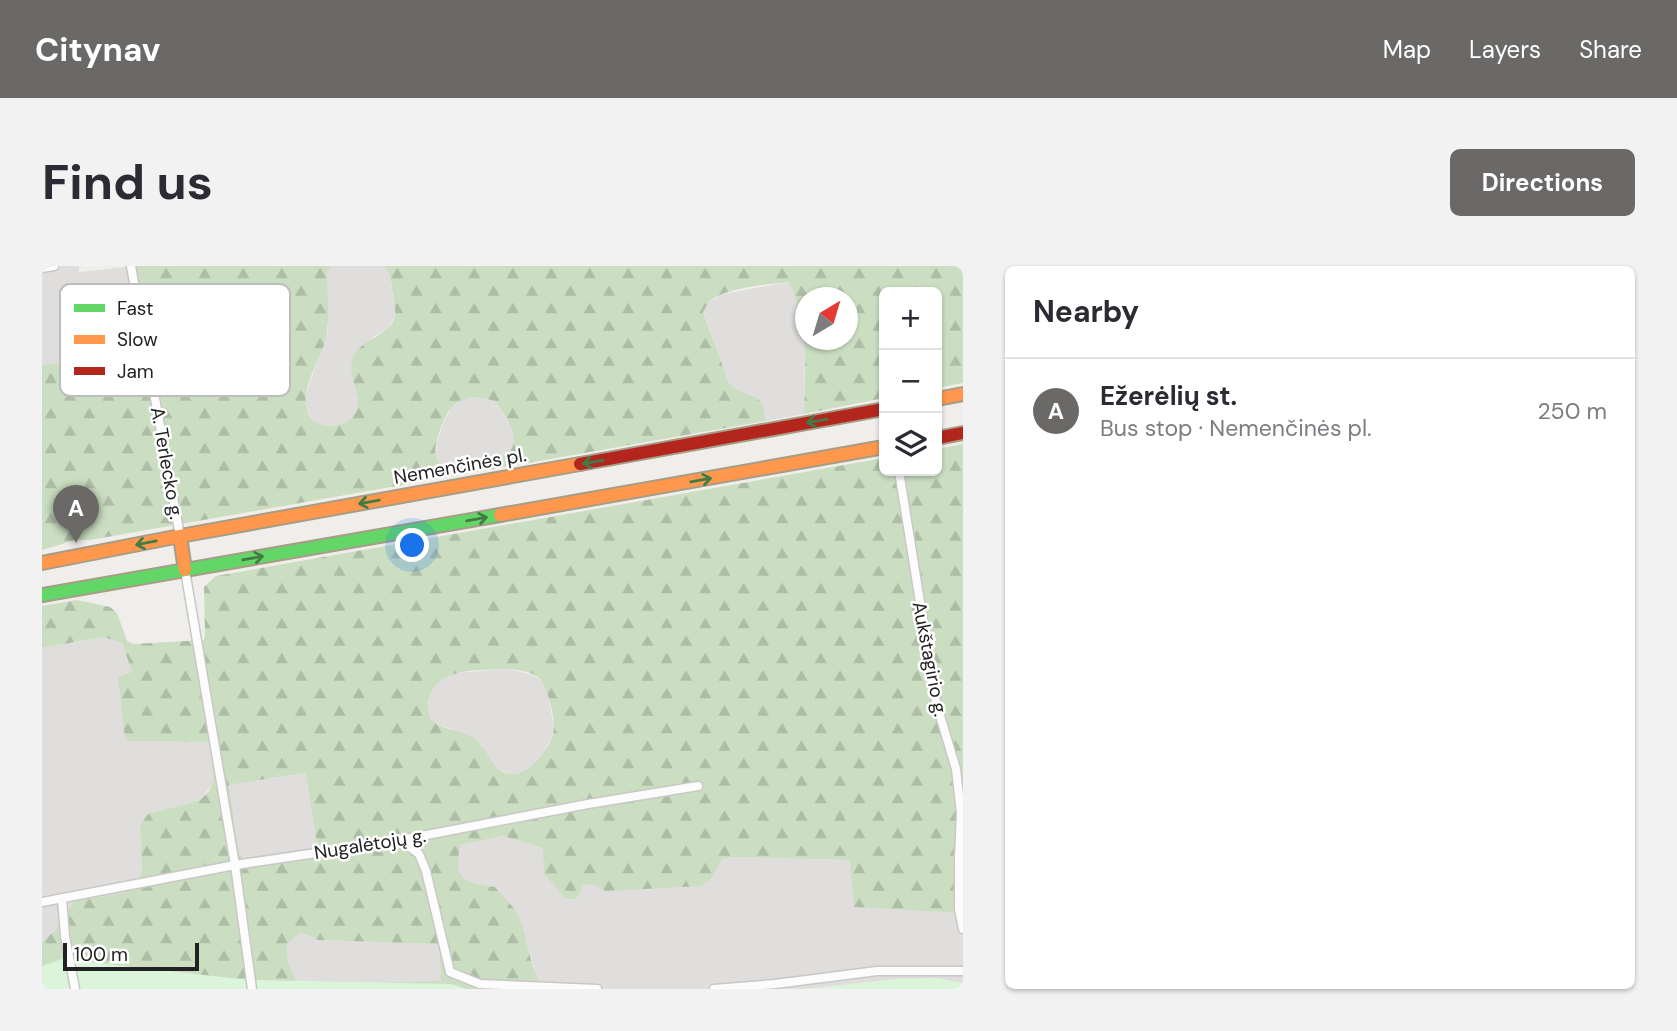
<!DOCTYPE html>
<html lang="en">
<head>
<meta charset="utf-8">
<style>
	:root { --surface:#fff; --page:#f2f2f3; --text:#2b2b33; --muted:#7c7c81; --line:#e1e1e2; --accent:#6a6968 }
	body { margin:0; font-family:"DM Sans",sans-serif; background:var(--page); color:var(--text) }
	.controls { position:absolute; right:21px; top:21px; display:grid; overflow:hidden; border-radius:10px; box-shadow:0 2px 5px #0004 }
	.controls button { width:63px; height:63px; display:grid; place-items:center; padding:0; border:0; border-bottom:2px solid var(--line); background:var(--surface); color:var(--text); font:35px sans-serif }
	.compass { position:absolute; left:753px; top:21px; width:63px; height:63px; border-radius:50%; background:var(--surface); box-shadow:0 2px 5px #0004; rotate:38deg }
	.scale { position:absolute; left:21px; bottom:18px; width:136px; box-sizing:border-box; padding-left:7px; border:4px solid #222; border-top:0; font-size:19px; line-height:24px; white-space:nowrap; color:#222; -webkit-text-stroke:5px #fff; paint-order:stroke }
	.you { position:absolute; left:371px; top:280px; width:24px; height:24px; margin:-18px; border:5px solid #fff; border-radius:50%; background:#1a73e8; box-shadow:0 0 0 10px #1a73e833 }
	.badge { display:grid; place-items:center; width:46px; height:46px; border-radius:50%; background:var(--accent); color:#fff; font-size:23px; font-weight:700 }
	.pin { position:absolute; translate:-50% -58px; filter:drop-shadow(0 2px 4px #0008) }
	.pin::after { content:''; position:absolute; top:37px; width:24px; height:21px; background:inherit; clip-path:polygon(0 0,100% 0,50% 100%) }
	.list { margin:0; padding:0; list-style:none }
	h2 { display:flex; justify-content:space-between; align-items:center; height:91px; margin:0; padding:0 28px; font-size:30px }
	h2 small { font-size:23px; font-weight:400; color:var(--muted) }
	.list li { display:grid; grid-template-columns:46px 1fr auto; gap:21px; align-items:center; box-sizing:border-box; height:105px; padding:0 28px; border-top:2px solid var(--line) }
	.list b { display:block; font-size:26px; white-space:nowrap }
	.list p { margin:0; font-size:23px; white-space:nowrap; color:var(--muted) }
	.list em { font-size:23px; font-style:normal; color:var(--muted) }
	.icon { flex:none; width:38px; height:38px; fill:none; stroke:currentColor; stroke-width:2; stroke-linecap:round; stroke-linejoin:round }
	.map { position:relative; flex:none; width:921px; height:723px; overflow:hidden; border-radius:10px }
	header { display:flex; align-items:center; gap:42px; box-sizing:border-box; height:98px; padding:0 35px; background:var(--accent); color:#fff }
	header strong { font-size:33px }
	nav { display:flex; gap:38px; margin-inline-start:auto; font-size:24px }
	.intro { display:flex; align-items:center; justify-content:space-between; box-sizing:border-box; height:168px; padding:0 42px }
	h1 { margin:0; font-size:49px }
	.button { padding:18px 32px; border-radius:10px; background:var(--accent); color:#fff; font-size:24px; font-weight:700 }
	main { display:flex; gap:42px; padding:0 42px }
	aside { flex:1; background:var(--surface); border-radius:10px; box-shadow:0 2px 5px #0004 }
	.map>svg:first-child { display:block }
</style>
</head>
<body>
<header>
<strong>Citynav</strong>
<nav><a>Map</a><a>Layers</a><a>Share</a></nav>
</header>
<div class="intro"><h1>Find us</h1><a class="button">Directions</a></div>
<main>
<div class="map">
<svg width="921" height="723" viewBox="0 0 921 723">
	<defs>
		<pattern id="forest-firs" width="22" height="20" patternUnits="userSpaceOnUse" patternTransform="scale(1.75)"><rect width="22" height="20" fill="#cbdec1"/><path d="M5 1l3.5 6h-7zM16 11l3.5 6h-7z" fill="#aebea6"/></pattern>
	</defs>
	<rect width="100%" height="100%" fill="#f0eeeb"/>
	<path fill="#dfdedc" d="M0 0H37V6L92 0 107 85 0 99Z
		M289 0H342L348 6 353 51 345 63 331 71 310 109 315 127 316 140 312 149 301 159 288 162 274 157 264 145V128L286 64 285 6Z
		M747 16 756 32 761 52 763 80 762 148 724 155 721 138 715 132 696 124 687 117 661 45 667 36 681 28Z
		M428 131 441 132 453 135 472 166 473 176 470 184 463 191 455 194 400 199 394 190 395 176 403 153 409 142 418 135Z
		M61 371 80 377 90 406 87 475 169 476 171 517 158 534 106 548 98 559 100 605 93 620 81 627 32 635 14 665 0 676V382Z
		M465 403 488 408 496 412 504 420 512 461 509 472 502 486 491 499 481 507 468 508 455 502 445 491 440 479 409 463 398 459 390 454 386 445 387 430 391 421 399 413 414 407Z
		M265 507 276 584 204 593 197 587 187 519Z
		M462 570 502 582V608L524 632 541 620 550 618 669 613 681 593 690 591 809 594 921 647V723L856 713 764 723H503L495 713 489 690 476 648 453 621 426 617 418 609 415 595 417 579Z
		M258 667 267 668 277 674 397 678 399 716 257 720 247 702 244 690 245 678Z"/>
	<path fill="url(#forest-firs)" fill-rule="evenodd" d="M92 0H289L285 6C285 25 288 46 285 65 282 91 261 113 264 141 268 167 308 166 315 142 319 127 306 111 310 95 314 73 349 71 353 50 354 45 351 35 351 29 349 18 350 8 342 0H921V117L895 122V26H842V132L762 148C763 103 768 57 747 16 728 18 681 22 667 36 665 39 663 42 661 46L687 117 696 124 715 132 721 138 724 155 48 274H33L0 284V99L107 85ZM764 32H806V74H764ZM428 131 441 132 453 135C466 155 488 181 454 194L400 199C398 196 395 193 394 190 391 179 402 150 409 142 414 136 421 134 428 131Z
		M921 178V647L812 641 808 594 690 591 681 593 669 613 659 620 564 625 550 618 541 620 534 633H524L502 608 501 582 461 570 418 579C412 615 420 616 453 621 460 630 472 640 477 651 487 674 487 704 503 723H0V676L14 664 32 635 81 627 93 620 100 605 98 559 106 548 158 534 167 525 171 516 169 476 87 475 83 472 76 411 90 406 80 377 61 371 0 382V340L35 334 68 341 75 347 85 375 91 378 162 374 163 368 162 321 174 310 842 192V205H895V183ZM465 403C475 404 487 405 496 411 505 418 512 449 512 461 512 478 488 510 469 508 452 506 448 491 440 480 435 473 426 468 418 466 408 463 396 461 389 453 386 448 386 443 386 438 388 421 397 413 412 408 428 403 448 404 465 403ZM264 507 276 584 203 593 197 587 187 519ZM258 667 267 669 276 674 397 678 399 715 257 720C249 704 243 696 245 678Z"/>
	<path fill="#daf5da" d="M20 693 207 714 409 718 425 723H0V700Z
		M894 712 921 717V723H764L856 713Z"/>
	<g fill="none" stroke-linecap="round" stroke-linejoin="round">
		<defs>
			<path id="street" d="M89 0 138 270
				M0 2 12 0
				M857 205 894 436 914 503 919 547 917 593V643L921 663
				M143 304 193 599 210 723
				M355 577 364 578 377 588 384 605 408 706 438 718 555 723
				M20 632 23 670 33 723
				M0 636 193 599 348 576 546 538 656 520
				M672 723 733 718 835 705H921"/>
			<path id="fast" d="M0 329 458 249"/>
			<path id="slow" d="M895 133 921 128
				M458 249 842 181
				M138 270 143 304
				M0 297 138 270 538 198"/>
			<path id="jam" d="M895 172 921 167
				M538 198 842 143"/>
		</defs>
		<use href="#street" stroke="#c9c8c7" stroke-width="11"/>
		<use href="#fast" stroke="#a79c86" stroke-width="16"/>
		<use href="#slow" stroke="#a79c86" stroke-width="16"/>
		<use href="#jam" stroke="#a79c86" stroke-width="16"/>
		<use href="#street" stroke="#fdfcfc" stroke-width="8"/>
		<use href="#fast" stroke="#63d668" stroke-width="12"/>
		<use href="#slow" stroke="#ff974d" stroke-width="12"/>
		<use href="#jam" stroke="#b3261e" stroke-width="12"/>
	</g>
	<defs><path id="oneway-shaft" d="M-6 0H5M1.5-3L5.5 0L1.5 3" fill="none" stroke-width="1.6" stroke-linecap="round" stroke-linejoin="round" transform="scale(1.75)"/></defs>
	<g stroke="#427c45">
		<use href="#oneway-shaft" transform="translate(775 155) rotate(170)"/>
		<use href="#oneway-shaft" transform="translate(551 196) rotate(170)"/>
		<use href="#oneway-shaft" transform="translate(659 214) rotate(-10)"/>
		<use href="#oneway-shaft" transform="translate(327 236) rotate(170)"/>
		<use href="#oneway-shaft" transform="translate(435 253) rotate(-10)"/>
		<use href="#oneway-shaft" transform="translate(104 277) rotate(169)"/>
		<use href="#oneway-shaft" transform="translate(211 292) rotate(-10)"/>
	</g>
	<g text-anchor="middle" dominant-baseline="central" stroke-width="5" stroke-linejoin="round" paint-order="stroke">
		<g font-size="19" fill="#222" stroke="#fff">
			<text transform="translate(125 197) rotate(80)">A. Terlecko g.</text>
			<text transform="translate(418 200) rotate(-10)">Nemenčinės pl.</text>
			<text transform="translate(888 393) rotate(79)">Aukštagirio g.</text>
			<text transform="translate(328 578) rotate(-9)">Nugalėtojų g.</text>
		</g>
	</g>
	<rect x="18" y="18" width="230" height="112" rx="10" fill="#fff" stroke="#bdbdbd" stroke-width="2"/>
	<rect x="32" y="38" width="31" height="8" fill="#63d668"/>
	<rect x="32" y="69" width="31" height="9" fill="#ff974d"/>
	<rect x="32" y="101" width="31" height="8" fill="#b3261e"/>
	<g font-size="19" fill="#222">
		<text x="75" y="49">Fast</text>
		<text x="75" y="80">Slow</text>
		<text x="75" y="112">Jam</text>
	</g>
</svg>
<div class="controls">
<button>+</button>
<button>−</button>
<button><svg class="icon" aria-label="layers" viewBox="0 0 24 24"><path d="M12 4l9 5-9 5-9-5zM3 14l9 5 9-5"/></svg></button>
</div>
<svg class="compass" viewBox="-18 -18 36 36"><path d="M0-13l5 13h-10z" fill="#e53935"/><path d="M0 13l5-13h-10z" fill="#7c7c81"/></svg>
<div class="scale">100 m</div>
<div class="you"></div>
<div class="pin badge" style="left:34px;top:277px">A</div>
</div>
<aside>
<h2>Nearby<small></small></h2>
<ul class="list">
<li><span class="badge">A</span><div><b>Ežerėlių st.</b><p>Bus stop · Nemenčinės pl.</p></div><em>250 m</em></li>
</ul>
</aside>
</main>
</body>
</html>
